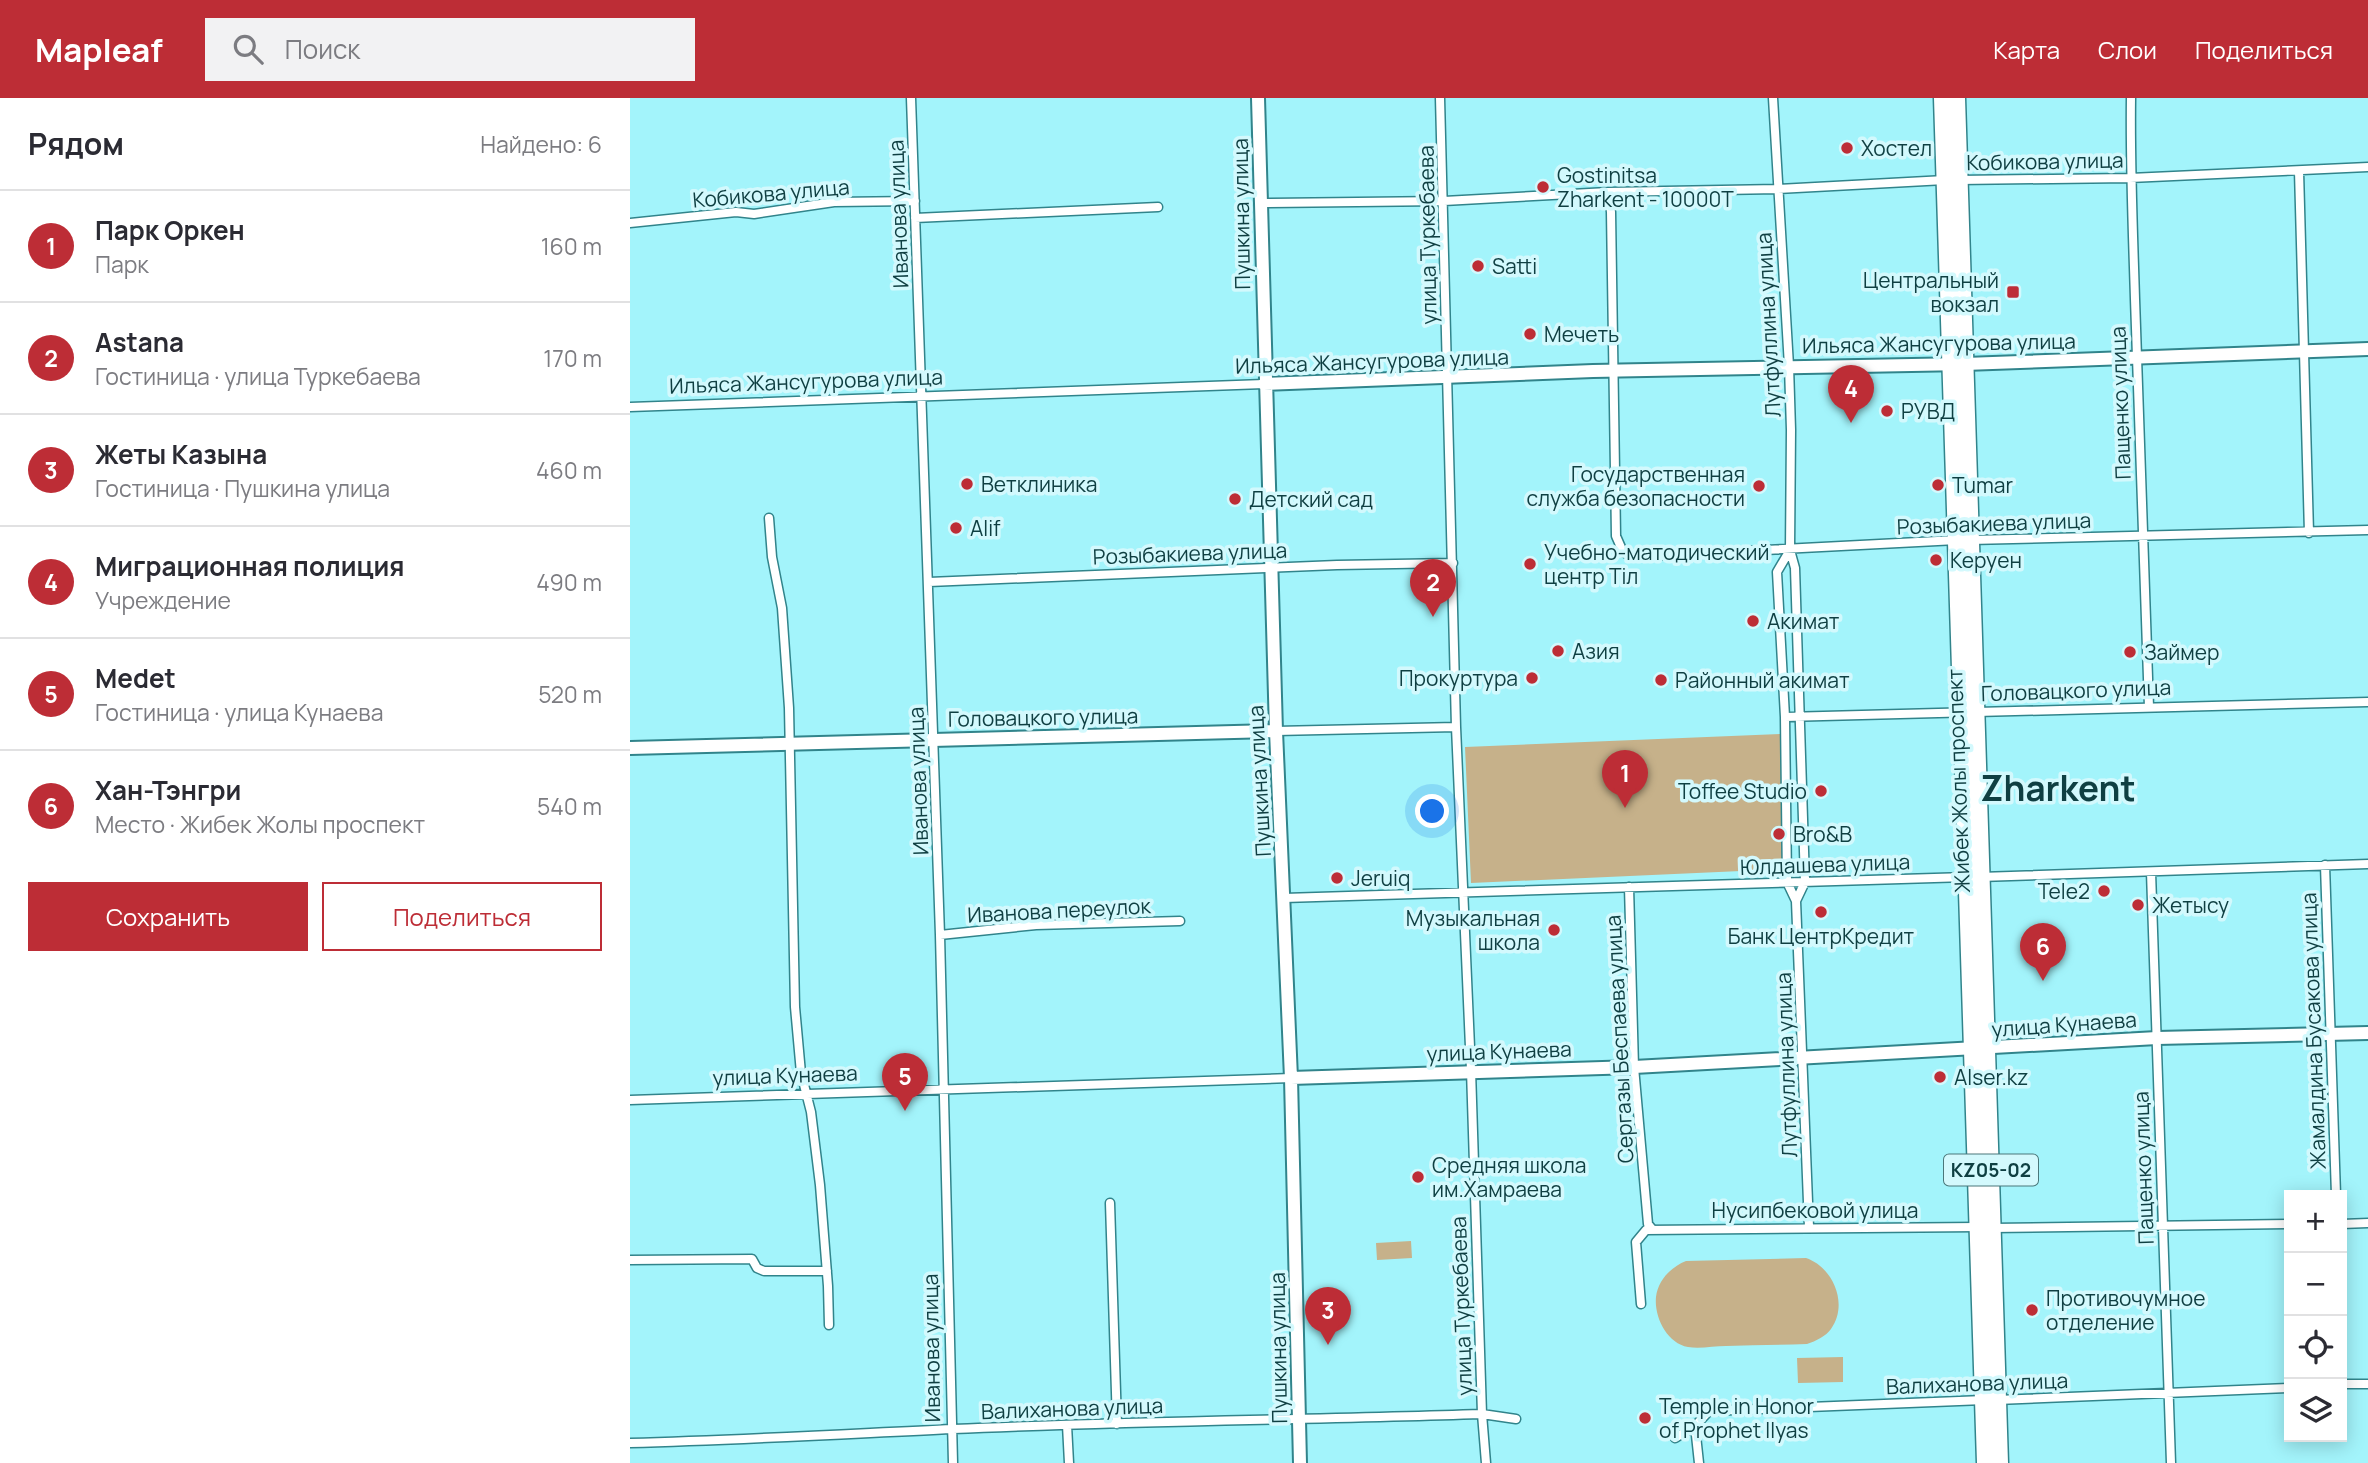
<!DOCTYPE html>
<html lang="ru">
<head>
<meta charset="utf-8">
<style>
	:root { --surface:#fff; --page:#f2f2f3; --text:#2b2b33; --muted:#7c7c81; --line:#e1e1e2; --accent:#bd2d36 }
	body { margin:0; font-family:Manrope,sans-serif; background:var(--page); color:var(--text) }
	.controls { position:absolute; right:21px; bottom:21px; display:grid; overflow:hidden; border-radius:0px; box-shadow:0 4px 18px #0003 }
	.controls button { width:63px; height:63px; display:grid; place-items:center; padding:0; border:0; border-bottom:2px solid var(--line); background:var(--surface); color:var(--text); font:35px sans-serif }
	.you { position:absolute; left:803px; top:714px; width:24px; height:24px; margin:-18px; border:5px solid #fff; border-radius:50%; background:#1a73e8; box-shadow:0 0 0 10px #1a73e833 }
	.badge { display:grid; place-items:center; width:46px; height:46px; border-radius:50%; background:var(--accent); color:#fff; font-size:23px; font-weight:700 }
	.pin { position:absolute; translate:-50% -58px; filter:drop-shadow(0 2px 4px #0008) }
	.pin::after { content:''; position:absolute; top:37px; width:24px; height:21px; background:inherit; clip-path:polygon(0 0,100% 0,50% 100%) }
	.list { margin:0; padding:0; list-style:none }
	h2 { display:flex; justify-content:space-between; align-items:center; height:91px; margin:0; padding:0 28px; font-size:30px }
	h2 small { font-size:23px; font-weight:400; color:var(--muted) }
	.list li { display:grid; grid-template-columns:46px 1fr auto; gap:21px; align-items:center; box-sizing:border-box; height:112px; padding:0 28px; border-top:2px solid var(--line) }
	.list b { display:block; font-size:26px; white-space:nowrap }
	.list p { margin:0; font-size:23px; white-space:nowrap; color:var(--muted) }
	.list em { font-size:23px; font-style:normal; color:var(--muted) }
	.actions { display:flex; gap:14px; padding:21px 28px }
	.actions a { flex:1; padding:16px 0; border:2px solid var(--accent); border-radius:0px; text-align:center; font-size:24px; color:var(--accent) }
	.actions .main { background:var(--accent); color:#fff }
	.icon { flex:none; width:38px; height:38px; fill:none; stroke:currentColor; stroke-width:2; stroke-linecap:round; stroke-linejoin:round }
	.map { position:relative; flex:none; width:1738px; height:1365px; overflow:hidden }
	header { display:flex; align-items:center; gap:42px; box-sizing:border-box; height:98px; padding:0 35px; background:var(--accent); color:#fff }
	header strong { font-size:33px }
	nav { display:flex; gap:38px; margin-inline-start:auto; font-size:24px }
	.search { width:490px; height:63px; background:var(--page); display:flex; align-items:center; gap:18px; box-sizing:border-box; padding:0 24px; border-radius:0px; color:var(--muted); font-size:26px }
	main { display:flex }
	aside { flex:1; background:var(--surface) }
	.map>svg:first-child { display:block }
</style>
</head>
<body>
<header>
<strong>Mapleaf</strong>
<div class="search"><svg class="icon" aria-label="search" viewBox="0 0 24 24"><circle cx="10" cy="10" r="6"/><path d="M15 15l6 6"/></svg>Поиск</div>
<nav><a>Карта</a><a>Слои</a><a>Поделиться</a></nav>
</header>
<main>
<aside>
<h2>Рядом<small>Найдено: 6</small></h2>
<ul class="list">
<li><span class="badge">1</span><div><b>Парк Оркен</b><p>Парк</p></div><em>160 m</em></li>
<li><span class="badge">2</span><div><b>Astana</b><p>Гостиница · улица Туркебаева</p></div><em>170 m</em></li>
<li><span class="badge">3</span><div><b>Жеты Казына</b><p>Гостиница · Пушкина улица</p></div><em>460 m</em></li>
<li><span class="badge">4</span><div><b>Миграционная полиция</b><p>Учреждение</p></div><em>490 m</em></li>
<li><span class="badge">5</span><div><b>Medet</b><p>Гостиница · улица Кунаева</p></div><em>520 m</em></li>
<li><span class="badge">6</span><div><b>Хан-Тэнгри</b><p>Место · Жибек Жолы проспект</p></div><em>540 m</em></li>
</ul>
<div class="actions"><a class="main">Сохранить</a><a>Поделиться</a></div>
</aside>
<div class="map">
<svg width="1738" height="1365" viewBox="0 0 1738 1365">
	<rect width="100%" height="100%" fill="#a3f4fb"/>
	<path fill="#c6b18a" d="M1150 636 1155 771 841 785 835 649Z
		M781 1143 782 1160 747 1162 746 1145Z
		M1176 1160C1203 1169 1219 1206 1201 1231 1196 1238 1186 1243 1177 1246 1150 1247 1123 1247 1096 1248 1084 1248 1070 1251 1058 1249 1037 1245 1024 1219 1026 1199 1028 1182 1041 1169 1056 1163Z
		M1213 1259V1284L1168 1285 1167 1260Z"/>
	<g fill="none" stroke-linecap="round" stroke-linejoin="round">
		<defs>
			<path id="street" d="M281 0 310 837 323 1365
				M810 0 826 629 841 972 852 1316 856 1365
				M1143 0 1159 268 1161 332 1160 452 1165 470 1175 784 1166 803
				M1501 0C1500 67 1503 134 1505 201 1509 337 1515 473 1519 609
				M1669 73 1679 435
				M1328 82 1500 80 1738 69
				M978 94 981 114 986 438 993 454 1002 459 1327 442
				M631 105 814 103 978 94 1148 91 1315 82
				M285 120 528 109
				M0 125 106 114 124 116 204 104 285 103
				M0 309 634 286
				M139 420 142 459 152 510 159 610 165 909 171 975 181 1014 190 1087 198 1188 199 1227
				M1340 442 1738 432
				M1160 452 1147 474 1155 619 1157 784 1166 803 1179 1129
				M299 484 707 467 823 465
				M1155 619 1738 604
				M646 633 826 629
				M1695 767 1706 1097
				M1521 774 1541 1365
				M1350 779 1738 766
				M999 789 1004 969 1018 1126 1022 1131
				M654 800 1337 779
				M310 837 406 827 550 823
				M0 1002 661 980
				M480 1105 487 1326
				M1712 1126 1738 1125
				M1362 1130 1659 1126
				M0 1162 122 1161 127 1170 134 1173H197
				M1011 1206 1006 1144 1016 1132 1348 1129
				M1712 1286H1738
				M1367 1302 1659 1290
				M437 1327 439 1365
				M1065 1328 1069 1365
				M1045 1340 1065 1328 1079 1313 1354 1302
				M0 1345C108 1342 215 1336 323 1331 499 1323 675 1322 852 1316L886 1321"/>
			<path id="secondary" d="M628 0 646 633 661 980 670 1365
				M634 286 963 273 1335 266 1738 251
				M0 650 646 633
				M661 980 1004 969 1527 940 1738 935"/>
			<path id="highway" d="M1312 0 1355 1365
				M1327 0 1370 1365"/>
		</defs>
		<use href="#street" stroke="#31848b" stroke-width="11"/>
		<use href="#secondary" stroke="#31848b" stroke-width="16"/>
		<use href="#highway" stroke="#31848b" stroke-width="19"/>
		<use href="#street" stroke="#fff" stroke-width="8"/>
		<use href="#secondary" stroke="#fff" stroke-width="12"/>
		<use href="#highway" stroke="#fff" stroke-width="16"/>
	</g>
	<g fill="#bd2d36" stroke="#d3f9fd" stroke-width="2.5">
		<circle cx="1217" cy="50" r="7"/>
		<circle cx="913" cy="89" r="7"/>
		<circle cx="848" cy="168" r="7"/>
		<rect x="1376" y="187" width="14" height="14" rx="3.5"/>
		<circle cx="900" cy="236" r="7"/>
		<circle cx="1257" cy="313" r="7"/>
		<circle cx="337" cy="386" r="7"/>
		<circle cx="1308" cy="387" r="7"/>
		<circle cx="1129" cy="388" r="7"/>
		<circle cx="605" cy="401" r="7"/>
		<circle cx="326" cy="430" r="7"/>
		<circle cx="1306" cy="462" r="7"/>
		<circle cx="900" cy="466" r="7"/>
		<circle cx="1123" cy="523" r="7"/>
		<circle cx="928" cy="553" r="7"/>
		<circle cx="1500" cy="554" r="7"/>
		<circle cx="902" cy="580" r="7"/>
		<circle cx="1031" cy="582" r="7"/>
		<circle cx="1191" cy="693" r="7"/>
		<circle cx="1149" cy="736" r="7"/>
		<circle cx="707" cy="780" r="7"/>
		<circle cx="1474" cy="793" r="7"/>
		<circle cx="1508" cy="807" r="7"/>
		<circle cx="1191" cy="814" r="7"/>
		<circle cx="924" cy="832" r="7"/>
		<circle cx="1310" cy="979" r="7"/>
		<circle cx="788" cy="1079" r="7"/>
		<circle cx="1402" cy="1212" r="7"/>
		<circle cx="1015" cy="1320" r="7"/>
	</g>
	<g text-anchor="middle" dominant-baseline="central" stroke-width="7" stroke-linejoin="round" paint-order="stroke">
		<rect fill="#d3f9fd" stroke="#4a777a" stroke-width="2" x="1314" y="1056.5" width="94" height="31" rx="5"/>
		<g font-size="19" font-weight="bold" fill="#0f3f42">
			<text x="1361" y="1072">KZ05-02</text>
		</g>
		<g font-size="21" fill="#0f3f42" stroke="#d3f9fd" text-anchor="start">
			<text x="1231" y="50">Хостел</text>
			<text x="927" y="77">Gostinitsa<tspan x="927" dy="24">Zharkent - 10000T</tspan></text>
			<text x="862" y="168">Satti</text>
			<text x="1369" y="182" text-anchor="end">Центральный<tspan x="1369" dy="24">вокзал</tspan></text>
			<text x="914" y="236">Мечеть</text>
			<text x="1271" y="313">РУВД</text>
			<text x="1115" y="376" text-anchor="end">Государственная<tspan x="1115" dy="24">служба безопасности</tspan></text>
			<text x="351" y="386">Ветклиника</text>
			<text x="1322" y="387">Tumar</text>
			<text x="619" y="401">Детский сад</text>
			<text x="340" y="430">Alif</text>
			<text x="914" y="454">Учебно-матодический<tspan x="914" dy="24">центр Тіл</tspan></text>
			<text x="1320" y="462">Керуен</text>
			<text x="1137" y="523">Акимат</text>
			<text x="942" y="553">Азия</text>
			<text x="1514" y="554">Займер</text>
			<text x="888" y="580" text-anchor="end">Прокуртура</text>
			<text x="1045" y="582">Районный акимат</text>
			<text x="1177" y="693" text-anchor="end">Toffee Studio</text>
			<text x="1163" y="736">Bro&amp;B</text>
			<text x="721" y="780">Jeruiq</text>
			<text x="1460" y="793" text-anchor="end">Tele2</text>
			<text x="1522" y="807">Жетысу</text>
			<text x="910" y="820" text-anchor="end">Музыкальная<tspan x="910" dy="24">школа</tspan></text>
			<text x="1191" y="838" text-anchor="middle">Банк ЦентрКредит</text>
			<text x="1324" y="979">Alser.kz</text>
			<text x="802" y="1067">Средняя школа<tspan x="802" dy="24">им.Хамраева</tspan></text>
			<text x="1416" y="1200">Противочумное<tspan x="1416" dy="24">отделение</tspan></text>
			<text x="1029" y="1308">Temple in Honor<tspan x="1029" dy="24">of Prophet Ilyas</tspan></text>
		</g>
		<g font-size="21" fill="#0f3f42" stroke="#d3f9fd">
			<text transform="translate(1415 63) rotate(-1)">Кобикова улица</text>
			<text transform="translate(141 95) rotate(-5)">Кобикова улица</text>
			<text transform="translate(268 116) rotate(-92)">Иванова улица</text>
			<text transform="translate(611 116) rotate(-91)">Пушкина улица</text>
			<text transform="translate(797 137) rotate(-91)">улица Туркебаева</text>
			<text transform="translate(1138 227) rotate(-93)">Лутфуллина улица</text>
			<text transform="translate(1309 245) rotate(-1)">Ильяса Жансугурова улица</text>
			<text transform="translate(742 263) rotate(-2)">Ильяса Жансугурова улица</text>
			<text transform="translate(176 283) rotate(-2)">Ильяса Жансугурова улица</text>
			<text transform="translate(1490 305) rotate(-92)">Пащенко улица</text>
			<text transform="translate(1364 425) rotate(-2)">Розыбакиева улица</text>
			<text transform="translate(560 455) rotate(-2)">Розыбакиева улица</text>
			<text transform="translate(1446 592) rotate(-2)">Головацкого улица</text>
			<text transform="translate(413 619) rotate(-1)">Головацкого улица</text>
			<text transform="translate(288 683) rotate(-92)">Иванова улица</text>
			<text transform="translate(629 683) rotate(-93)">Пушкина улица</text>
			<text transform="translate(1328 683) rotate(-92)">Жибек Жолы проспект</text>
			<text transform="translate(1195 766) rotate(-2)">Юлдашева улица</text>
			<text transform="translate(429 812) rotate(-3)">Иванова переулок</text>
			<text transform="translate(1434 926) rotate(-4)">улица Кунаева</text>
			<text transform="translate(1683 933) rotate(-92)">Жамалдина Бусакова улица</text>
			<text transform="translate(989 941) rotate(-93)">Сергазы Беспаева улица</text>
			<text transform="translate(869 953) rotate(-2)">улица Кунаева</text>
			<text transform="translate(1156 967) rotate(-92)">Лутфуллина улица</text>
			<text transform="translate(155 977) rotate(-2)">улица Кунаева</text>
			<text transform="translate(1513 1070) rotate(-92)">Пащенко улица</text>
			<text x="1185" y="1112">Нусипбековой улица</text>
			<text transform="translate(831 1208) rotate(-92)">улица Туркебаева</text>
			<text transform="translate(301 1250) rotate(-91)">Иванова улица</text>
			<text transform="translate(648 1250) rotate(-91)">Пушкина улица</text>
			<text transform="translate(1347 1285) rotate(-2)">Валиханова улица</text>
			<text transform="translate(442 1310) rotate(-2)">Валиханова улица</text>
		</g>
		<g font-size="35" font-weight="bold" fill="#0f3f42" stroke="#d3f9fd">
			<text x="1428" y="690">Zharkent</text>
		</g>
	</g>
</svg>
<div class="controls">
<button>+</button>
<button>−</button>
<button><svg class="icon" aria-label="locate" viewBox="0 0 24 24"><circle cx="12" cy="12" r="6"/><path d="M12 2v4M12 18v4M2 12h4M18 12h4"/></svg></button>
<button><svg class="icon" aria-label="layers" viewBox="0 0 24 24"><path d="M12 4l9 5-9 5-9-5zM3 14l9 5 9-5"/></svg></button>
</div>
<div class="you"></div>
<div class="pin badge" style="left:995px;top:710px">1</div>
<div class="pin badge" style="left:803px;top:519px">2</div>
<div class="pin badge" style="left:698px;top:1247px">3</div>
<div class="pin badge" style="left:1221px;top:325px">4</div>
<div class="pin badge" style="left:275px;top:1013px">5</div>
<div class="pin badge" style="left:1413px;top:883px">6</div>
</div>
</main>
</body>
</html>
